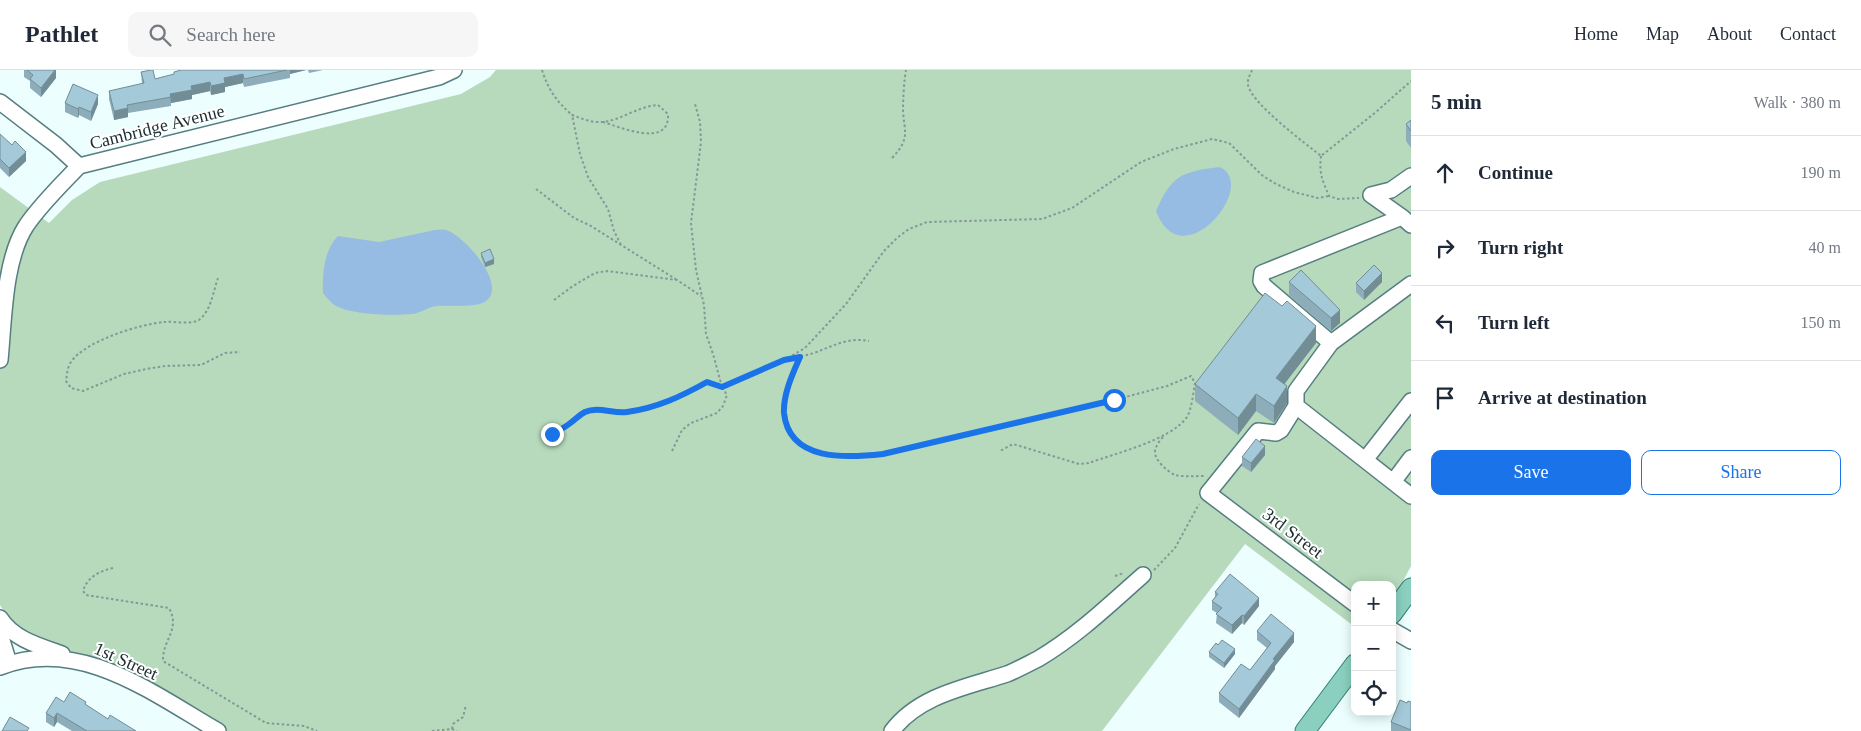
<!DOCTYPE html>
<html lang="en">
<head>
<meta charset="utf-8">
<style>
	:root { --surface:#fff; --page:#f6f6f7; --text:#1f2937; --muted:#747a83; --line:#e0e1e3; --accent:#1a73e8 }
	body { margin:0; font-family:Georgia,serif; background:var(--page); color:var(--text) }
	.controls { position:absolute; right:15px; bottom:15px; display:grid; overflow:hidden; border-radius:10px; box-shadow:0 2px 12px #0003 }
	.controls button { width:45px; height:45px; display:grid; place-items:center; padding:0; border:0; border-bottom:1px solid var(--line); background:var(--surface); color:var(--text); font:25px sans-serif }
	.stop { position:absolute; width:15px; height:15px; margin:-11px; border:4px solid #1a73e8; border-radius:50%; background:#fff }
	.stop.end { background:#1a73e8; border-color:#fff; box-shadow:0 1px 5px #0008 }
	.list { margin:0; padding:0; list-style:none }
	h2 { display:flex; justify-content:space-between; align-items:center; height:65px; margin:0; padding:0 20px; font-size:21px }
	h2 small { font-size:16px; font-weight:400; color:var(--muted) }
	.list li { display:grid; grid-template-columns:32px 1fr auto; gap:15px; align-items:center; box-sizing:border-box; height:75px; padding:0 20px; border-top:1px solid var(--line) }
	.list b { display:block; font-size:19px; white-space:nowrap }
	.list em { font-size:16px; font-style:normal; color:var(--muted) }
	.actions { display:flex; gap:10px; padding:15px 20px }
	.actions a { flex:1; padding:11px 0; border:1px solid var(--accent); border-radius:10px; text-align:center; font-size:18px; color:var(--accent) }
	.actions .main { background:var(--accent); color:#fff }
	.icon { flex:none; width:28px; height:28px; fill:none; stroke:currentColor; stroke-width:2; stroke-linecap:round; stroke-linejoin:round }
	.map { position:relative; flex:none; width:1411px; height:661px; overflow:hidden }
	header { display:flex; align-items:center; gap:30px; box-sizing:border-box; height:70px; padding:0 25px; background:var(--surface); border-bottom:1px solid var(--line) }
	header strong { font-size:24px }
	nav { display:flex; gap:28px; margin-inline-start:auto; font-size:18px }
	.search { width:350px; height:45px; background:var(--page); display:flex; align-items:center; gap:12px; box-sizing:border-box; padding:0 18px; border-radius:10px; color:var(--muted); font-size:19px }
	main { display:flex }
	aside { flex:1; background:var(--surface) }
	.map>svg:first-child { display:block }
</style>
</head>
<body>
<header>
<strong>Pathlet</strong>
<div class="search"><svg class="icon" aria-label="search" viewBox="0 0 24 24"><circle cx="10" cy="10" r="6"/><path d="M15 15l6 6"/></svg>Search here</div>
<nav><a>Home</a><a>Map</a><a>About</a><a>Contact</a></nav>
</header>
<main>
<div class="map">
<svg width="1411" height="661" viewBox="0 0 1411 661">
	<rect width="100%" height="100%" fill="#ecfefe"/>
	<path fill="#b6dabb" d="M496 0H1411V496L1392 532V515H1355V557L1245 474 1102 661H214L11 552 0 535V117L49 153 72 130 100 112 461 24 490 7Z"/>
	<path fill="#97bce3" d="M1219 97C1222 98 1227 101 1228 104 1246 130 1180 204 1156 141 1172 105 1181 102 1219 97Z
		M435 160C438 160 443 159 446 160 464 165 508 215 486 231 478 238 448 235 437 236 428 237 421 243 412 244 394 246 348 245 333 234 330 231 326 227 323 223 322 204 324 180 338 166L379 172Z"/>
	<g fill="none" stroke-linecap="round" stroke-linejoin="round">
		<defs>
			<path id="minor" d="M0 32 56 75 79 96
				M1371 125 1402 147 1411 155
				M1371 125 1391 120 1411 106
				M1331 273 1264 216 1261 211 1262 203 1402 147
				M0 290C4 250 4 190 26 156 41 134 61 115 79 96L439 7 454 0
				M1296 336V321L1331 273 1411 214
				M1365 390 1411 331
				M1393 412 1411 388
				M1355 534 1208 423 1258 361 1276 363 1281 360 1296 336 1411 426
				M0 548C13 569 39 576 62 584
				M1392 560 1411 571
				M0 564 9 593
				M0 597C79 566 152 623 218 661
				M892 661C919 625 967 617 1007 604 1017 600 1028 594 1038 589 1077 566 1109 535 1143 505"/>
			<path id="major" d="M1392 544 1411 518
				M1305 661 1355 594"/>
		</defs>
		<use href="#minor" stroke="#567e80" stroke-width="18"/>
		<use href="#major" stroke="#328271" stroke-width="21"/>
		<path stroke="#869798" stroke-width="2" stroke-dasharray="2.5 2.5" stroke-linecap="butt" d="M542 0C548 19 556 31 572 45
			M1252 0C1250 5 1247 10 1248 15 1252 34 1305 73 1321 86L1376 42 1411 11
			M603 52C620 57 670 79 668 44L658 35C638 36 620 51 602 52 591 53 581 48 572 45L580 84 588 107 608 139 614 161 621 175
			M1321 86C1319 104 1322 109 1329 126L1338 129 1359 128
			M892 88C911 68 904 62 903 40 903 30 904 10 906 0
			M536 119 574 148 591 156 677 210
			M218 208C213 222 211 241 199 250 190 255 175 251 165 252 140 254 85 271 71 292 67 298 67 305 66 311L71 318 83 321 124 304 146 299 165 296 201 295 225 283 240 282
			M554 230 573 216 595 203 607 201 677 210 701 226
			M800 287C793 303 783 324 785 343 789 392 847 388 883 384L1114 330 1167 316 1191 306 1195 313C1193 324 1192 338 1187 347 1171 370 1116 383 1089 393L1079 394 1013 374 1000 381
			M786 289C796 287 805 286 814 283 833 276 848 267 869 271
			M552 364C558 361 564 358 569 355 574 351 579 345 585 342 598 336 613 344 627 342 657 338 681 325 707 311L722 317 713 284 706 264 704 235 696 200 691 153 701 72 700 52 695 34
			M1163 367C1159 371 1156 376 1155 381 1154 390 1168 402 1175 405 1184 407 1194 406 1204 406
			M672 381 682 360 691 353 717 343 723 336 727 325 722 317 784 290 805 278 846 234 884 181 897 168 909 159 927 152 1042 149 1072 138 1141 92 1174 79 1212 69 1229 73 1263 106 1276 114 1294 122 1318 128 1329 126
			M113 498C100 501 87 507 83 521L86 525 169 538C181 560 162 570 163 591L266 653 304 656 317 661
			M1154 500 1175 478 1199 434
			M1115 506 1124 503
			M452 659 453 654 463 647 466 635
			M432 661 452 659 457 661"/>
		<use href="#minor" stroke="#fff" stroke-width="15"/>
		<use href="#major" stroke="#8bd0bf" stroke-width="19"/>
	</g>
	<path fill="#8dadba" d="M24 0H56V8L41 27 30 18V11L24 7Z
		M181 0H306L290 4V8L244 17 243 13 225 17V22L211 25 210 21 192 25V29L171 33V36L128 43V47L114 50 109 29V21L142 14 141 2 155 9 174 5V2Z
		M308 0H323L309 3Z
		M65 33 98 34 91 51 79 45 78 48 65 42Z
		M1411 50V78L1406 71V54Z
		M0 64 26 91 9 107 0 98Z
		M481 183 494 194 485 197 481 187Z
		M1289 212 1340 253 1331 261 1289 225Z
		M1382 212 1364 230 1356 222V213Z
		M1316 273 1284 314 1287 333 1274 353 1256 341 1238 365 1195 331V314Z
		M1265 385 1251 402 1242 396V387Z
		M1215 522 1259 536 1244 555 1242 553 1232 564 1216 553 1217 543 1212 540V531L1215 527Z
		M1257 561 1294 572 1275 596V599L1239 648 1219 632V623L1250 600 1267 578 1257 570Z
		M1218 575 1235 584 1224 598 1209 587V582Z
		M64 632 86 635 108 649 136 661H72L57 652 54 657 46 652V643Z
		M1411 632V661H1391V652L1407 633Z"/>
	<path fill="#738d97" d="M55 0H56V8L41 27V18Z
		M290 0H306L290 4Z
		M243 4V13L225 17V22L211 25V16L224 8Z
		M210 12V21L192 25V29L171 33 170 24 191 16Z
		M98 25V34L91 51V42Z
		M79 37V45L78 48V39Z
		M128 38V47L114 50V41Z
		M26 82V91L9 107V98Z
		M494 189V194L485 197V193Z
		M1382 203V212L1364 230V221Z
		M1340 240V253L1331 261V248Z
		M1316 256V273L1276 325V308Z
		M1287 316V333L1274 353V336Z
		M1256 324V341L1238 365V348Z
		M1265 376V385L1251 402V393Z
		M1259 528V536L1244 555V546Z
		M1242 545V553L1232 564V555Z
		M1294 563V572L1275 596V599L1239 648V639L1273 589Z
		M1235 579V584L1224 598V593Z
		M57 643V652L54 657V648Z"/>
	<path fill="#a4c9d8" stroke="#738d97" d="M27 0H55L41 18 30 9 33 5Z
		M151 0H153L155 9 174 4V2L181 0H287L244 9 243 4 224 8 225 13 211 16 210 12 191 16 192 20 170 24 171 27 127 35 128 38 114 41 109 21 144 13 141 2Z
		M73 14 98 25 91 42 79 37 78 39 65 33Z
		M1411 50V61L1406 54Z
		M0 64 12 75 15 71 26 82 9 98 0 89Z
		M490 179 494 189 485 193 481 183Z
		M1374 195 1382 203 1364 221 1356 213Z
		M1301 200 1340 240 1331 248 1289 212Z
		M1265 223 1282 236 1287 231 1316 256 1276 308 1287 316 1274 336 1256 324 1238 348 1195 314Z
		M1256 369 1265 376 1251 393 1242 387Z
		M1230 504 1259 528 1244 546 1242 545 1232 555 1216 544 1222 538 1212 531 1218 524 1215 522Z
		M1271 544 1294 563 1273 589 1275 590 1239 639 1219 623 1241 594 1250 600 1271 573 1257 561Z
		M1222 570 1235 579 1224 593 1209 582 1216 573 1218 575Z
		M70 622 86 632 85 634 108 649 110 645 136 661H87L57 643 54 648 46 643 56 627 64 632Z
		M1400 630 1407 633 1408 631 1411 632V660L1391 652Z
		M10 647 29 658 27 661H2Z"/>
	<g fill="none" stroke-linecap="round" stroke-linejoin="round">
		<path stroke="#1a73e8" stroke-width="6" d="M552 364C558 361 564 358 569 354 574 351 579 345 585 342 598 336 613 344 627 342 657 338 682 326 707 312L722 317 784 290 800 287C793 303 783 324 784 343 789 392 847 388 883 384L1114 330"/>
	</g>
	<g text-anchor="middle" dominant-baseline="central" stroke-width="4" stroke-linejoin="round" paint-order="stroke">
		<g font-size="18" fill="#1c2d2e" stroke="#fff">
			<text transform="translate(157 57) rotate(-14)">Cambridge Avenue</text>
			<text transform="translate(1293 463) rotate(37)">3rd Street</text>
			<text transform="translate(126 591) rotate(24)">1st Street</text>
		</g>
	</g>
</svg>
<div class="controls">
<button>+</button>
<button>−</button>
<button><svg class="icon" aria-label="locate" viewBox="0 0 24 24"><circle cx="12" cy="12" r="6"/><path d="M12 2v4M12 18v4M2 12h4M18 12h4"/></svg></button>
</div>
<div class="stop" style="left:1114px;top:330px"></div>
<div class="stop end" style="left:552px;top:364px"></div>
</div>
<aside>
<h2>5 min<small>Walk · 380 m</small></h2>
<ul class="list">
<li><svg class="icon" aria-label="ahead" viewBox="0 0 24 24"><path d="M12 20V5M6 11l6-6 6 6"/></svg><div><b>Continue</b></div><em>190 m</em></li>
<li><svg class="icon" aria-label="right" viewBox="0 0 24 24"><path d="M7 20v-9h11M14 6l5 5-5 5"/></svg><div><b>Turn right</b></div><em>40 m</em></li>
<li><svg class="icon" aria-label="left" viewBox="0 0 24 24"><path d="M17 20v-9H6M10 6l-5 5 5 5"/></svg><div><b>Turn left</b></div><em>150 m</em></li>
<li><svg class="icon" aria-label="arrive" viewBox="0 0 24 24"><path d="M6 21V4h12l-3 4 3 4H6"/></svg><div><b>Arrive at destination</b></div></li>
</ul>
<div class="actions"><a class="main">Save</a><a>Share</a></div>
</aside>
</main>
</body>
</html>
